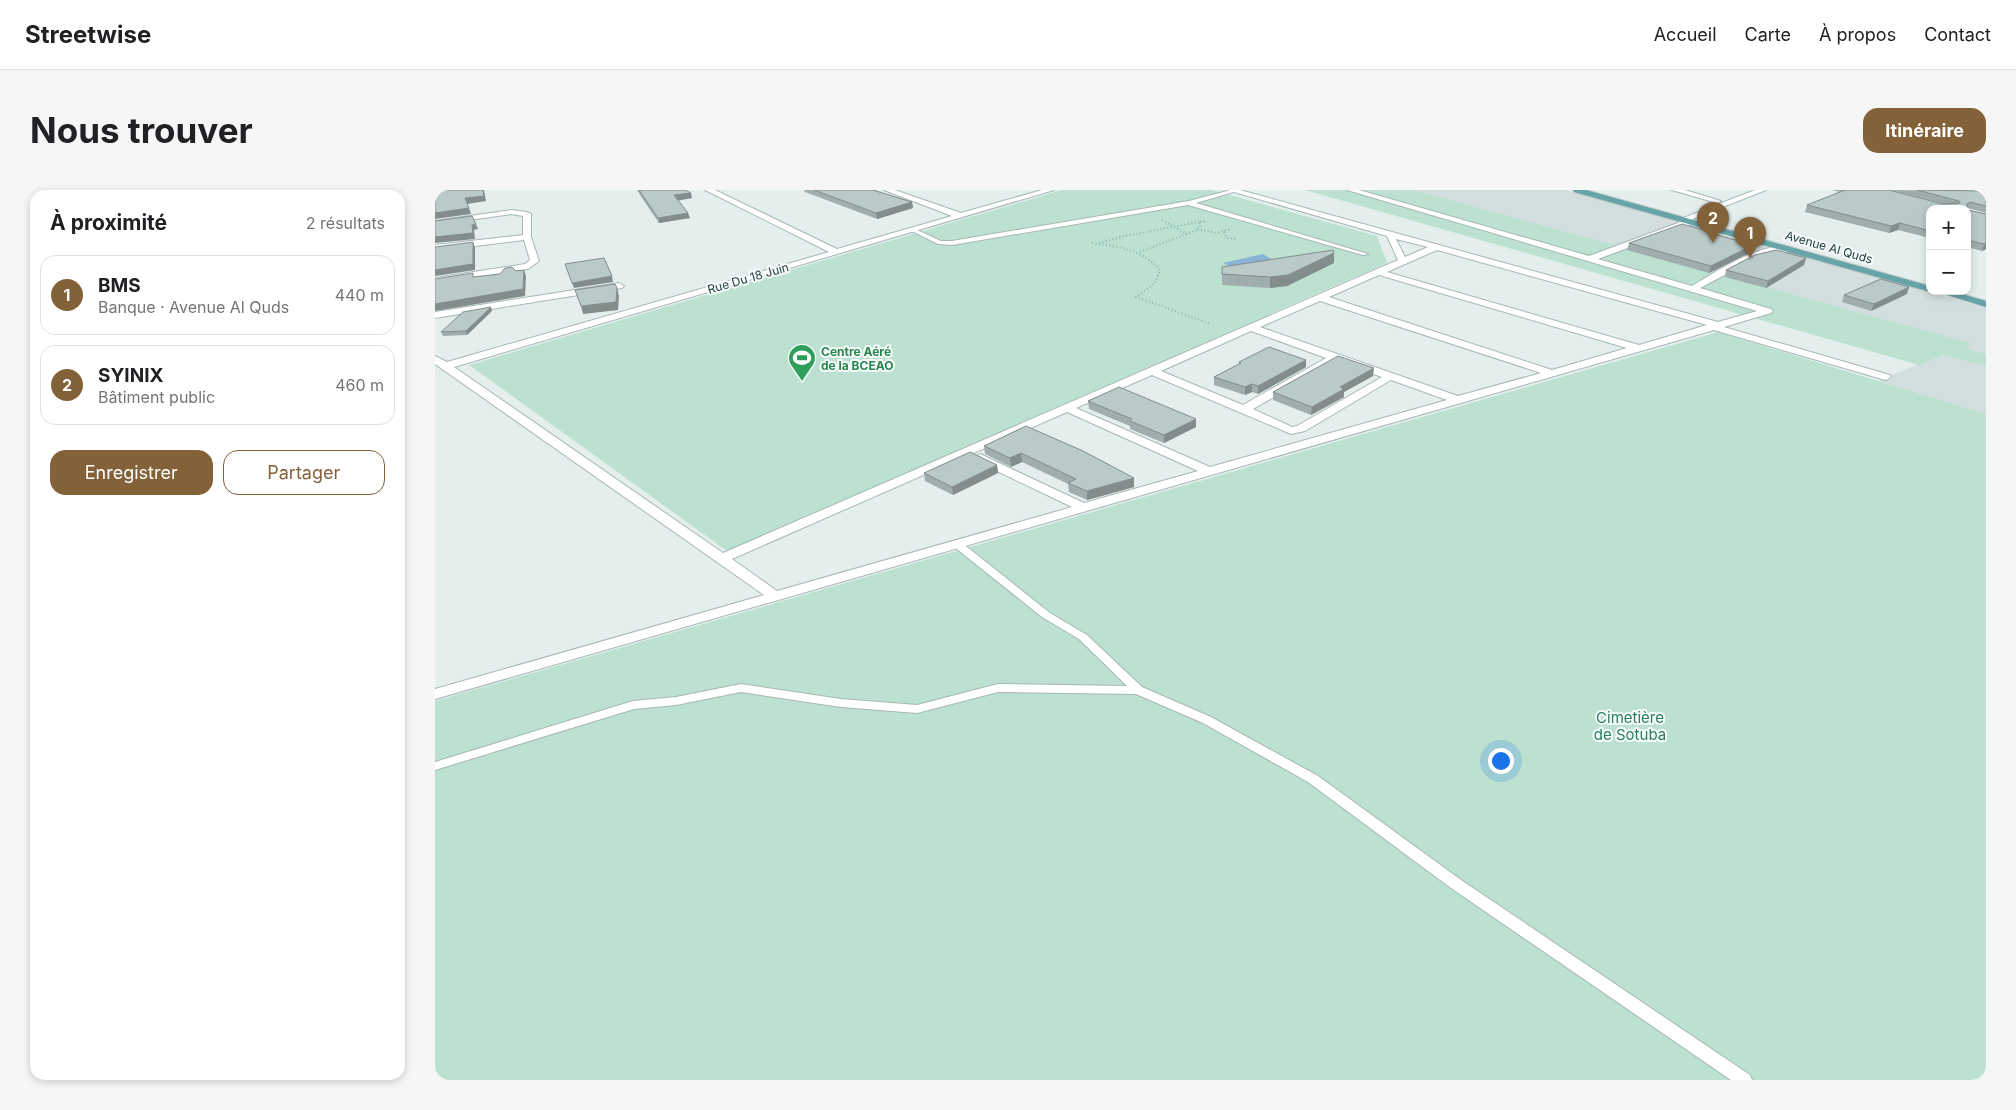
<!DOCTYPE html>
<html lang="fr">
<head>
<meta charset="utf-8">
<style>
	:root { --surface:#fff; --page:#f6f6f6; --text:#202124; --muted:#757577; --line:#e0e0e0; --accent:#83623a }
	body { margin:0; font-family:Inter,sans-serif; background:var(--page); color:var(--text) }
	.controls { position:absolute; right:15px; top:15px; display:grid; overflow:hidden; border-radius:10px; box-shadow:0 2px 8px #0003 }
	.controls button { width:45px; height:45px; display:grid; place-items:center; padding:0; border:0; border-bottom:1px solid var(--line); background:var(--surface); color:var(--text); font:25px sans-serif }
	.you { position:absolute; left:1065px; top:570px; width:18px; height:18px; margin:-12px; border:4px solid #fff; border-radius:50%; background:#1a73e8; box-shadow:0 0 0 8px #1a73e833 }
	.badge { display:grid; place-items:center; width:32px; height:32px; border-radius:50%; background:var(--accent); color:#fff; font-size:16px; font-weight:700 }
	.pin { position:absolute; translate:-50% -41px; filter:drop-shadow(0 1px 2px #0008) }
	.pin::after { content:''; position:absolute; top:26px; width:18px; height:15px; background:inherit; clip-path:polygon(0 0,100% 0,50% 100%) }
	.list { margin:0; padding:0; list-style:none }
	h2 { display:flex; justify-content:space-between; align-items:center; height:65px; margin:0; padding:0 20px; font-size:21px }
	h2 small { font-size:16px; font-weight:400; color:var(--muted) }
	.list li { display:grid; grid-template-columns:32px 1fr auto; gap:15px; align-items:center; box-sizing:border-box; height:80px; margin:0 10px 10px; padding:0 10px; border:1px solid var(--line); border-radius:15px }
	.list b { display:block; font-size:19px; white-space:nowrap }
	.list p { margin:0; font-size:16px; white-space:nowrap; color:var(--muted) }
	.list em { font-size:16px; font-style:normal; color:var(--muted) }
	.actions { display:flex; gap:10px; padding:15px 20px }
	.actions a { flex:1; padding:11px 0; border:1px solid var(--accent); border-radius:15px; text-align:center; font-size:18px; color:var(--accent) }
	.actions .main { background:var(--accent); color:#fff }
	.map { position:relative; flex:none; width:1551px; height:890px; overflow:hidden; border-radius:15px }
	header { display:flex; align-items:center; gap:30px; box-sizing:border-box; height:70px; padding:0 25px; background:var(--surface); border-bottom:1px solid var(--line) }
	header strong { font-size:24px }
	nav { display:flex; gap:28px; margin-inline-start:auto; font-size:18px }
	.intro { display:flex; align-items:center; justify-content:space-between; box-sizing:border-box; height:120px; padding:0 30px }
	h1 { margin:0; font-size:35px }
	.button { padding:12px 22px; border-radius:15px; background:var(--accent); color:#fff; font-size:18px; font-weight:700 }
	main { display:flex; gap:30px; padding:0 30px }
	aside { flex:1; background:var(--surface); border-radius:15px; box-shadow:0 2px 8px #0003 }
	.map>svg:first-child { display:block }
</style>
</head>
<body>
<header>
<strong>Streetwise</strong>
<nav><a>Accueil</a><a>Carte</a><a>À propos</a><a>Contact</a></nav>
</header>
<div class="intro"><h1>Nous trouver</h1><a class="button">Itinéraire</a></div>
<main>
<aside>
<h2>À proximité<small>2 résultats</small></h2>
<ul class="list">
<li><span class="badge">1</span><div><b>BMS</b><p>Banque · Avenue Al Quds</p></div><em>440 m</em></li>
<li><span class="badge">2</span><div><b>SYINIX</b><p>Bâtiment public</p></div><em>460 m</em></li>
</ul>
<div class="actions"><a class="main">Enregistrer</a><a>Partager</a></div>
</aside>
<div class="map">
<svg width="1551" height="890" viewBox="0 0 1551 890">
	<rect width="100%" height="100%" fill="#e4efed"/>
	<path fill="#d2dfde" d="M979 0H1131L1551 118V164L1533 159 1534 153Z
		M1508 164 1551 176V224L1443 191Z"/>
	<path fill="#bce1d1" d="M627 0H777L942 46 952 73 292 361 34 175Z
		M870 0H979L1535 153 1533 159 1551 164V176L1508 165 1484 175Z
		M1283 142 1551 224V890H0V511Z"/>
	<path fill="#89b3d7" d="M828 64 841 72 801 80 788 73Z"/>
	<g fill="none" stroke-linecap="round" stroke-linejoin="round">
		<defs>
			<path id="service" d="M796 0 802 1 761 13 933 64 928 65 753 15 517 55 503 54 475 40 480 39 506 51H517L754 11Z
				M522 351 526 352 615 423 652 445 707 497 776 527 883 586 1026 690 1315 885 1317 890H1296L1016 698 873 592 768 533 701 504 563 502 482 523 406 517 306 502 241 515 199 519 0 580V572L198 511 241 507 306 494 406 509 482 515 563 494 692 496 644 449 607 427 518 356 517 354 518 352Z"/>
			<path id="minor" d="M270 0H280L402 59 517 26 449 0H460L526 23 607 0H619L19 177 288 363 963 70 952 46 792 0H805L1283 132 1322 121 912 0H924L1154 66 1251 30H1257V34L1163 69 1257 96C1282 81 1325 52 1356 57V61L1318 70 1265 98 1336 119 1338 121 1336 123 1289 137 1455 185 1456 187 1451 190 1447 189 1279 140 0 509V499L329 405 0 174V166L12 172 394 62ZM961 49 993 57 970 67ZM1002 60 1272 135 1204 155 952 82ZM944 85 1192 158 1117 180 894 107ZM885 111 1106 183 1023 206 825 137ZM816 141 891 168 808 215 726 181ZM901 171 947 187 862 236 857 237 818 219ZM717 185 856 244 870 241 956 190 1012 210 775 277 641 218ZM632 222 763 281 649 313 545 264 539 268 541 271 637 317 342 401 297 369Z
				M1237 0H1250L1286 11 1282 13Z
				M76 20 92 22 96 24V47L104 71 93 79 0 94V88L90 74 95 70 89 50 0 61V55L88 45V26L76 24 0 35V31Z
				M184 93 189 96 187 98 0 128V122Z"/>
			<path id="secondary" d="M1320 0H1331L1250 32 1243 30Z"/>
			<path id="primary" d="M1138 0H1151L1495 96V101H1497H1492L1139 2Z
				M1500 101H1516L1551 111V117Z"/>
		</defs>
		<use href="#service" stroke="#a6b7b6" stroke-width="2"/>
		<use href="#minor" stroke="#a6b7b6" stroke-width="2"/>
		<use href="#secondary" stroke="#a2bbba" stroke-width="2"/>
		<use href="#primary" stroke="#c1caca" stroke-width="2"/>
		<path stroke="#82b5b4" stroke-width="2" stroke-dasharray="1 2.5" stroke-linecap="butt" d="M727 30 752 44
			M770 31 764 32 766 35 761 39 782 43 796 39
			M789 42 792 48 801 49
			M657 53C683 57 707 59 725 80L720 93 701 107 776 134
			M664 53 690 46 764 32
			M705 62 762 40"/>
		<use href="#service" fill="#fff" fill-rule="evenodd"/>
		<use href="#minor" fill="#fff" fill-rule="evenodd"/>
		<use href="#secondary" fill="#fff" fill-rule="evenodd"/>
		<use href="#primary" fill="#66a4a8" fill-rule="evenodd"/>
	</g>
	<path fill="#9faeac" d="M202 0H250L257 8 243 10 255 28 224 33 207 8Z
		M369 0H438L477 12 478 18 442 29 370 2Z
		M1397 0H1454L1508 14H1510L1456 0 1551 1V23L1533 18V20L1551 24V59L1547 61 1532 57V19H1495V48L1463 40 1454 43 1370 22 1372 15 1405 2Z
		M1273 41V42L1318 55 1316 62 1274 83 1192 60 1194 53Z
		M899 63V73L852 96 835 98 787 95V77Z
		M1371 68 1369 75 1331 98 1290 87 1291 80Z
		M1472 104 1436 121 1407 112 1409 105Z
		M57 121 32 145 8 146 6 142Z
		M804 172 871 177 823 204 817 202 810 205 779 195V187L804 174Z
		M938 186 909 202V207L876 225 838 210V202Z
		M653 211 761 237 729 253 695 239V236L654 219Z
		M591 236 699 297 652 310 634 302 633 294 587 272 576 277 550 264 549 256Z
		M562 275 563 283 518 305 490 291 489 283Z"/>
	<path fill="#828d8c" d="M49 0 51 11 32 14 30 8Z
		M256 3 257 8 241 11 239 5Z
		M477 12 478 18 442 29 441 23Z
		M34 18 36 24 0 29V23Z
		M253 23 255 28 224 33 223 28Z
		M1465 33 1463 40 1454 43 1456 36Z
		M41 34 43 39 39 40 40 49 0 53V47Z
		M38 52 40 58V80L0 86V80Z
		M1551 53V59L1547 61 1549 54Z
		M1318 55 1316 62 1274 83 1276 76Z
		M899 63V73L852 96 835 98V87Z
		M1371 68 1369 75 1331 98 1333 91Z
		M89 80 91 86 90 106 0 121V114Z
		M177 86 178 92 139 98 137 93Z
		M1474 97 1472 104 1436 121 1439 114Z
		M182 98 184 106 183 120 148 124 146 116Z
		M56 117 57 121 32 145 31 141Z
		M871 170V177L823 204V196Z
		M939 178 938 186 909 202V207L876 225 877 217 905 197Z
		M817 194V202L810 205V197Z
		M761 229V237L729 253V245Z
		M586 263 587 272 576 277 575 268Z
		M562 275 563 283 518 305 517 297Z
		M699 288V297L652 310V301Z"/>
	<path fill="#b9cac8" stroke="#828d8c" d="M0 0H48L49 6 30 8 34 18 0 23Z
		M204 0H250L256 3 239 5 253 23 223 28Z
		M379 0H438L477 12 441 23Z
		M1410 0H1454L1508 14 1525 13 1524 11 1482 0 1551 1V16L1535 12 1532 14 1533 20 1551 24V53L1549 54 1532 50V19H1495V41L1465 33 1456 36 1372 15Z
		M37 26 41 34 37 35 38 43 0 47V31Z
		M1247 34 1273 41 1271 42 1318 55 1276 76 1194 53Z
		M38 52V74L0 80V57Z
		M898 60 899 63 853 85 835 87 787 84V77Z
		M1341 60 1371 68 1333 91 1291 80 1320 65Z
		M169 68 177 86 137 93 130 74Z
		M77 77 81 81 89 80 88 99 0 114V89L38 83V87L65 84 70 78Z
		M1446 89 1474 97 1439 114 1409 105Z
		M180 94 182 98 181 112 146 116 140 100Z
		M56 117 31 141 6 142 28 122Z
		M834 157 871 170 823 196 817 194 810 197 779 187 806 173 804 172Z
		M903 166 939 178 905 197 909 199 877 217 838 202Z
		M684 197 761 229 729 245 695 231 697 229 653 211Z
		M591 236 648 261 699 288 652 301 633 293 641 289 586 263 575 268 549 256Z
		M535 262 562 275 517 297 489 283Z"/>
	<defs>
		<symbol id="stadium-pin" viewBox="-11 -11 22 30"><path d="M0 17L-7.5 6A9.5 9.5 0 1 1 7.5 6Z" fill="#2e9e5b" stroke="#f6fbfa"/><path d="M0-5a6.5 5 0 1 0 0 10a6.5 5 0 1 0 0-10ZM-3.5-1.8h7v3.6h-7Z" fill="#fff"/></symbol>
	</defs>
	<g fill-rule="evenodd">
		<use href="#stadium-pin" x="351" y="152" width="32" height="43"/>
	</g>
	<g text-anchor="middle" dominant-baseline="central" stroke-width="4" stroke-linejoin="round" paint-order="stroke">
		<g font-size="12" fill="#224142" stroke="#f6fbfa">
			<text transform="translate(1394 57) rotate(16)">Avenue Al Quds</text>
			<text transform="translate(313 88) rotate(-16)">Rue Du 18 Juin</text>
		</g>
		<g font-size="12" font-weight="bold" fill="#27864d" stroke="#f6fbfa" text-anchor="start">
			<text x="386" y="161">Centre Aéré<tspan x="386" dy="14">de la BCEAO</tspan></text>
		</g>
		<g font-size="15" fill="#287d63" stroke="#f6fbfa">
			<text x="1195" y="527">Cimetière<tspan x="1195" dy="17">de Sotuba</tspan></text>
		</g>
	</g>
</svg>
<div class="controls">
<button>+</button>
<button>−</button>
</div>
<div class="you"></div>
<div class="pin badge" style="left:1315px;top:68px">1</div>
<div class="pin badge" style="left:1278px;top:53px">2</div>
</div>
</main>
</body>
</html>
